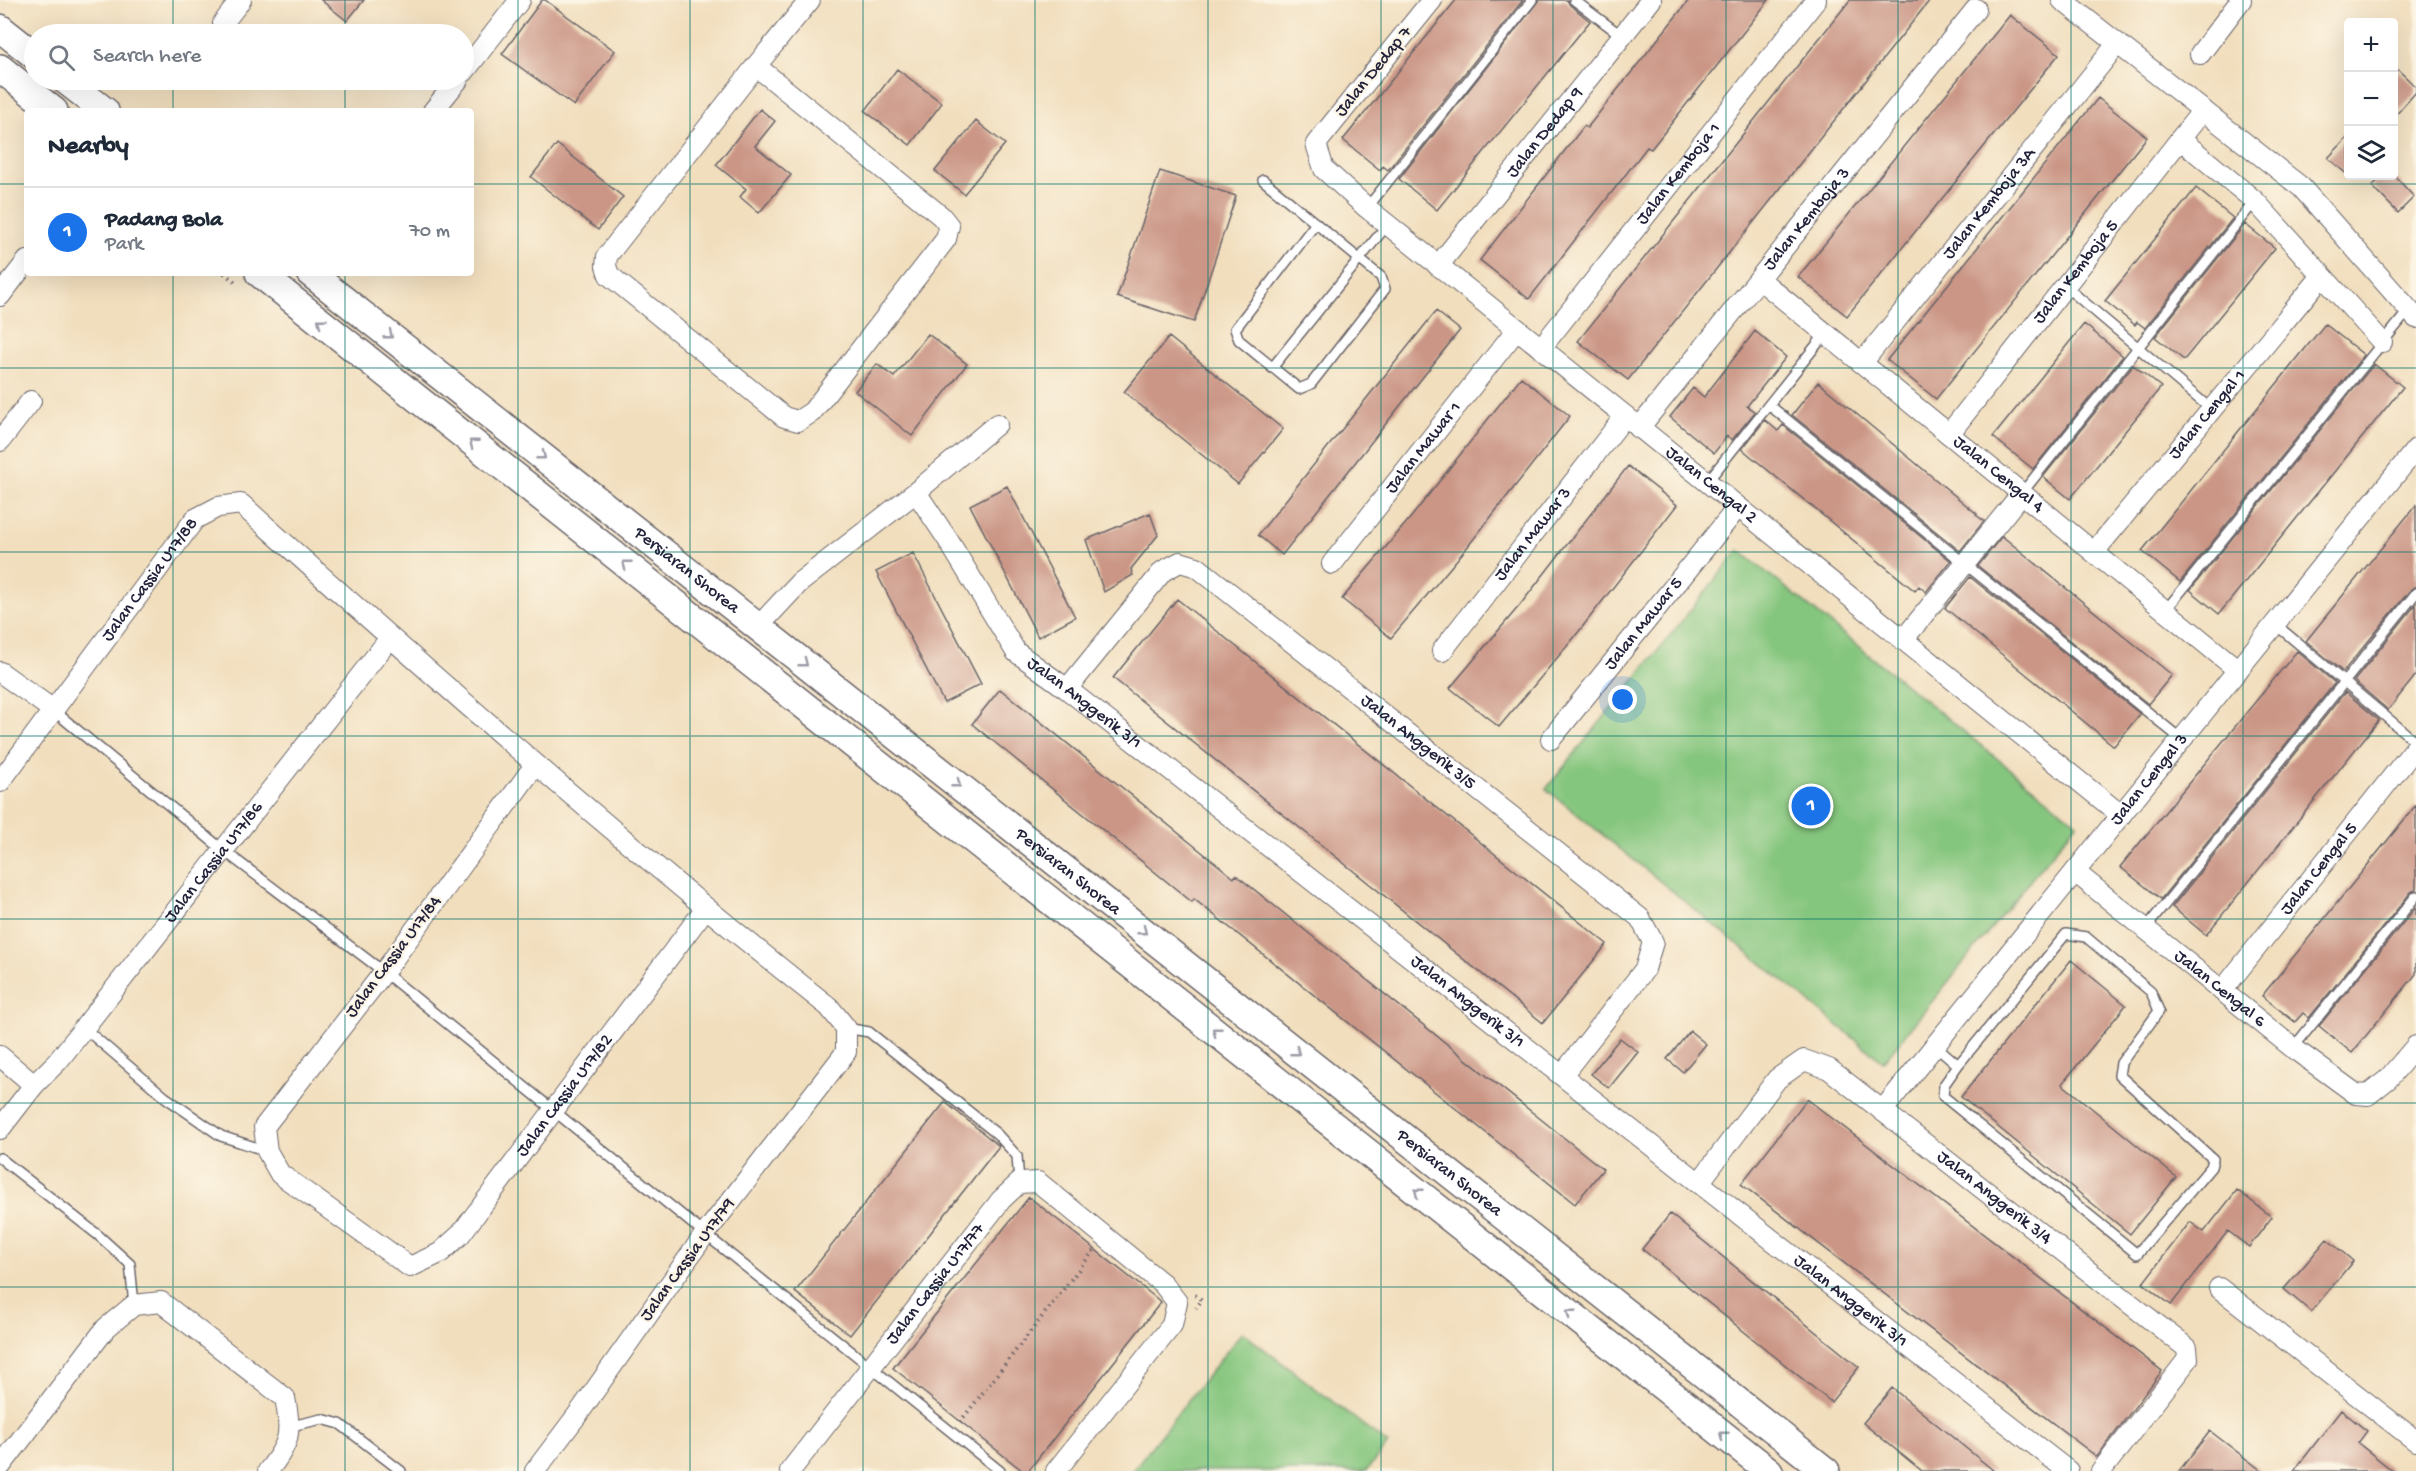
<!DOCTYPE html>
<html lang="en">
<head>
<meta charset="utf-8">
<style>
	:root { --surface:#fff; --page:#f6f6f7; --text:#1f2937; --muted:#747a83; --line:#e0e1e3; --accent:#1a73e8 }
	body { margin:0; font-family:"Gochi Hand",sans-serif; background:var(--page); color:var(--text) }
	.controls { position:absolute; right:18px; top:18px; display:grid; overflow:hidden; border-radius:6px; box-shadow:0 6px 24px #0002 }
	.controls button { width:54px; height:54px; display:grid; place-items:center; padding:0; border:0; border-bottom:2px solid var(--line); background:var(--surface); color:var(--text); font:30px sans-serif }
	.you { position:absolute; left:1623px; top:700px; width:21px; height:21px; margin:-15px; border:4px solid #fff; border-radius:50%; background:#1a73e8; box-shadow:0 0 0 9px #1a73e833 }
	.badge { display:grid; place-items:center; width:39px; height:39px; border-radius:50%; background:var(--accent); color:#fff; font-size:20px; font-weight:700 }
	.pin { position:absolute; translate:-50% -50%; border:3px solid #fff; box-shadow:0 2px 6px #0006 }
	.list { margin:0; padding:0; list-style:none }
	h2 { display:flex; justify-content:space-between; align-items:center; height:78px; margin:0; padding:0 24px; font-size:26px }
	h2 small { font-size:20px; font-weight:400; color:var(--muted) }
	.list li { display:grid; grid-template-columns:39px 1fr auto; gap:18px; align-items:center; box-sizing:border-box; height:90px; padding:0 24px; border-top:2px solid var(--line) }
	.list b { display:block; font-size:22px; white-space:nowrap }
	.list p { margin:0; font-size:20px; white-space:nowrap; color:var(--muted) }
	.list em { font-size:20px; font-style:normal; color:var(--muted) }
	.icon { flex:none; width:33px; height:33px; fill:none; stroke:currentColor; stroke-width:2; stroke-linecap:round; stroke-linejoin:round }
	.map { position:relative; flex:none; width:2416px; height:1471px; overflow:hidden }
	.search { position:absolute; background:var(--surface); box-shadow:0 6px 24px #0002; left:24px; top:24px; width:450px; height:66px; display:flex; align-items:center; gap:15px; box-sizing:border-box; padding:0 21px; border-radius:33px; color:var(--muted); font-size:22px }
	.panel { position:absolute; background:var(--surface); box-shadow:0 6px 24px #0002; left:24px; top:108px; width:450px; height:168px; border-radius:6px }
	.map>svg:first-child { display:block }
</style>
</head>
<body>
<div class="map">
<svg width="2416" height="1471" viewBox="0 0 2416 1471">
	<rect width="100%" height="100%" fill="#fcf5e5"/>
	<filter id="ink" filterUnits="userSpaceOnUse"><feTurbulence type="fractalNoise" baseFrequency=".0167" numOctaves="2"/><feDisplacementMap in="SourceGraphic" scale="12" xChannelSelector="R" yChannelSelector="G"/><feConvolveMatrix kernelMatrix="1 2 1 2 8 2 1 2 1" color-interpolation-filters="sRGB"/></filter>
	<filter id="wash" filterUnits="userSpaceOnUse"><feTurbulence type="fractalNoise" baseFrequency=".008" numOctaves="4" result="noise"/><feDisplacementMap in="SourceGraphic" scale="24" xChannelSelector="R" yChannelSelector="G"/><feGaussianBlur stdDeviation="1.35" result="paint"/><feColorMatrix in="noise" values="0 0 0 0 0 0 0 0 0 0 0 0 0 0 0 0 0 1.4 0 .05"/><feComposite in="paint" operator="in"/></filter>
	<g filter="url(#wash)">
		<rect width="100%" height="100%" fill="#f1debd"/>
		<path fill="#85c67e" stroke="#54745c" stroke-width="1.5" d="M1739 550 2077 823 1883 1062 1546 789Z
			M1242 1332 1388 1444 1366 1471H1132Z"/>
		<g id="blocks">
			<path fill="#cb9686" d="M321 0H364L347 21Z
				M542 0H545L615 51 574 106 502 54Z
				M1456 0H1523L1388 170 1383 166 1380 170 1343 140Z
				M1539 0H1567L1570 5 1590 21 1437 210 1399 179Z
				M1689 0H1769L1651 149 1647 147 1529 299 1480 260 1584 126 1587 128Z
				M1850 0H1930L1628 380 1578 341Z
				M2010 15 2059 54 1847 316 1798 277Z
				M2394 66 2416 87V92L2394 117Z
				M897 69 942 103 910 145 865 111Z
				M2098 98 2147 137 1936 399 1887 360Z
				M760 109 775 121 755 146 791 175 759 213 740 197 746 189 716 165Z
				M976 121 1005 144 964 194 935 171Z
				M2349 136V176L2328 158Z
				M557 144 623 197 598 230 531 177Z
				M1160 171 1236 196 1194 322 1117 297Z
				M2394 175 2414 197 2398 213 2372 186 2383 176Z
				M2196 188 2233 218 2145 328 2137 322 2135 325 2105 301Z
				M2245 224 2275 248 2184 360 2155 337Z
				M1436 311 1460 330 1282 555 1258 535Z
				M2084 324 2123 356 2033 469 1993 437Z
				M2325 324 2364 355 2180 582 2142 551Z
				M1755 331 1786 357 1747 406 1755 412 1732 440 1727 436 1714 453 1670 417 1693 388 1704 397Z
				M928 334 967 364 912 436 855 391 877 364 894 377Z
				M1169 337 1283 429 1238 484 1124 392Z
				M2374 364 2403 387 2219 614 2190 590Z
				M2133 365 2161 387 2070 499 2043 477Z
				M1521 377 1570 416 1465 550 1391 638 1342 599 1412 516Z
				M1818 382 1977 514 1976 515 1984 521 1960 551 1792 415Z
				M1765 420 1778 431 1783 425 1951 561 1926 592 1919 586 1915 591 1742 449Z
				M1628 466 1677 505 1573 639 1499 727 1450 688 1520 605Z
				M1007 486 1075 617 1038 637 970 505Z
				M2416 505V586L2411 589 2343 672 2306 641Z
				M1150 513 1158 535 1131 569 1133 575 1104 592 1086 540Z
				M2002 536 2172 675 2148 704 1978 566Z
				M913 553 981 684 944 703 876 572Z
				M1970 577 2140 714 2114 746 1945 608Z
				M1177 599 1607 944 1543 1023 1113 678Z
				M2416 604V675L2388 710 2354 681Z
				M2297 651 2335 683 2161 899 2120 867Z
				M1000 689 1234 878 1236 875 1603 1169 1575 1204 1194 899 1192 902 972 724Z
				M2345 692 2379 720 2206 935 2172 907Z
				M2416 805V889L2411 892 2309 1018 2303 1013 2295 1022 2262 996Z
				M2416 907V974L2352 1053 2319 1026Z
				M2071 960 2126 1005 2062 1084 2176 1177 2130 1234 1961 1097Z
				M1690 1031 1706 1044 1683 1072 1667 1059Z
				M1620 1038 1638 1052 1609 1088 1591 1074Z
				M1807 1099 2162 1371 2097 1457 1741 1184Z
				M945 1102 999 1146 850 1335 795 1292Z
				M2237 1190 2272 1217 2249 1247 2228 1231 2171 1305 2143 1283 2190 1222 2204 1232Z
				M1029 1197 1161 1302 1028 1471H1023L893 1368Z
				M1670 1214 1859 1367 1831 1402 1642 1249Z
				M2327 1239 2353 1261 2311 1312 2284 1289Z
				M1892 1388 1994 1471H1922L1863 1423Z
				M2341 1410 2367 1431 2358 1443 2393 1471H2294Z
				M2210 1431 2262 1471H2179Z"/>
		</g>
	</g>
	<g filter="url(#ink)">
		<use href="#blocks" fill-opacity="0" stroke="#6a6468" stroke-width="1.5"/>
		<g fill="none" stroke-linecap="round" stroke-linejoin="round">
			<defs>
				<path id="service" d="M1574 0 1622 36
					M1263 180 1381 277 1385 289 1311 384 1299 389 1239 340 1235 329 1316 223
					M1367 208 1532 0
					M2065 286 2212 410
					M1272 368 1387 225
					M1769 405 2181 739
					M1707 482 1826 333
					M2022 493 2255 201
					M2165 611 2409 310
					M2275 624 2416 742
					M53 710 223 850 384 972 705 1234 1000 1471
					M2146 928 2416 593
					M2066 934 2086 937 2151 992 2159 1011 2121 1063 2119 1075 2213 1159 2211 1167 2137 1254 1943 1096 1944 1085 1958 1065Z
					M84 1028 165 1097 221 1136 267 1151
					M846 1028 869 1032 997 1134 1017 1156 1019 1183
					M1935 1045 1958 1065
					M2293 1048 2416 896
					M0 1158 98 1235 130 1264 134 1305
					M291 1426 322 1419 340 1424 401 1471"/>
				<g id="minor">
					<path id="s1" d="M1432 0 1316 144 1324 169 1367 208 2121 815"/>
					<path d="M2062 0 2301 187 2416 318"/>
					<path d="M223 23 241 0"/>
					<path d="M2200 54 2241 0"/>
					<path d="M756 66 941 216 949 226 946 239 812 412 798 421 784 417 609 275 606 266 607 256 756 66 810 0"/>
					<path d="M464 72 520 0"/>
					<path d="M433 111 458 80"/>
					<path d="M2180 139 2255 201 2382 342"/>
					<path id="s2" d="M1438 266 1651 0"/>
					<path id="s3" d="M1759 279 2238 670"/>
					<path d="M0 296 27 261"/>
					<path id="s4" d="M1541 348 1816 0"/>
					<path id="s5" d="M1862 363 2117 44"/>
					<path id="s6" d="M1639 428 1976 9"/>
					<path id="s7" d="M1949 434 2203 110"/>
					<path d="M0 441 31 401"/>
					<path id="s8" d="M916 492 948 540 1016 652 1067 689 2068 1471"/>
					<path id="s9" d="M2094 552 2321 277"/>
					<path id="s10" d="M1332 564 1517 329"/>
					<path d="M758 627 799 583 916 492 997 424"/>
					<path d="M1903 640 2022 493"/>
					<path id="s11" d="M1442 651 1625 416"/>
					<path d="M0 672 53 710"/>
					<path id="s12" d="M1067 689 1163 571 1180 562 1197 567 1640 918 1653 942 1645 969 1562 1075"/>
					<path id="s13" d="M1551 739 1738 507"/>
					<path id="s14" d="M535 765 384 972 264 1127 267 1151 280 1174 410 1267 440 1253 460 1235 705 909"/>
					<path id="s15" d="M0 782 195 519 218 507 241 504C433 677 627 847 829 1007L846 1028V1052L705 1234 581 1410 535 1471"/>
					<path id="s16" d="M2075 872 2293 1048 2356 1094 2368 1095 2388 1079 2416 1046"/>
					<path id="s17" d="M2222 991 2416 747"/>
					<path d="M0 1056 34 1085"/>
					<path id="s18" d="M1882 1111 2416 449"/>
					<path id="s19" d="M0 1129 34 1085 58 1061 390 638"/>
					<path id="s20" d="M1699 1183 1777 1079 1804 1060 1829 1069 2187 1348 2188 1359 2101 1471"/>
					<path d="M2219 1288 2416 1441"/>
					<path d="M0 1467 106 1328 134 1305 161 1302 285 1398C292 1433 290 1443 268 1471"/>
					<path id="s21" d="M790 1471 1001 1200 1019 1183 1038 1182 1163 1284 1177 1302 1172 1325 1056 1471"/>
				</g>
				<g id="secondary">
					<path d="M0 28 34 55"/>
					<path d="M0 68 54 111"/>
					<path d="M65 80 105 111"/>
					<path d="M259 273 1769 1471"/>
					<path id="s22" d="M310 273 1826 1471"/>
				</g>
			</defs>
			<use href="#service" stroke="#6a6468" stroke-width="12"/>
			<use href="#minor" stroke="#6a6468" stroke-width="22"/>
			<use href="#secondary" stroke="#6a6468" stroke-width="30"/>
			<path stroke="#6a6468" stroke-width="4" stroke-dasharray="1.5 4.5" stroke-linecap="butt" d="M224 273 238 284
				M1195 1295 1202 1300 1196 1308
				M960 1422 1094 1250"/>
			<use href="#service" stroke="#fff" stroke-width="9"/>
			<use href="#minor" stroke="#fff" stroke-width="20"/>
			<use href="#secondary" stroke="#fff" stroke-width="27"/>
		</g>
		<defs><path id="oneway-chevron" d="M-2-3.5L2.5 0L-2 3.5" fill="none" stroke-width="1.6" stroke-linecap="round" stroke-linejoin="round" transform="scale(1.5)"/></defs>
		<g stroke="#9c9ca7">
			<use href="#oneway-chevron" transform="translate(321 322) rotate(-142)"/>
			<use href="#oneway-chevron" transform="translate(389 335) rotate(38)"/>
			<use href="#oneway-chevron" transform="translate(473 443) rotate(-142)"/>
			<use href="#oneway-chevron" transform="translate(542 456) rotate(38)"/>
			<use href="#oneway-chevron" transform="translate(626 564) rotate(-142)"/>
			<use href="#oneway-chevron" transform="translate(804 663) rotate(38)"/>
			<use href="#oneway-chevron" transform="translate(957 784) rotate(38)"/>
			<use href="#oneway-chevron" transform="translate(1143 931) rotate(38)"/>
			<use href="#oneway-chevron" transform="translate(1216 1031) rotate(-142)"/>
			<use href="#oneway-chevron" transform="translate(1296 1052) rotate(38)"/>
			<use href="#oneway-chevron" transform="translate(1418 1192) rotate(-142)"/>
			<use href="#oneway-chevron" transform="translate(1570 1313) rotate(-142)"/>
			<use href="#oneway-chevron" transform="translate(1723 1435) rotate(-142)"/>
		</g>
	</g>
	<path fill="none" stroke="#0f766e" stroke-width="1.5" stroke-opacity="0.55" d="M173 0V34M345 0V34M518 0V1471M690 0V1471M863 0V1471M1035 0V1471M1208 0V1471M1381 0V1471M1553 0V1471M1726 0V1471M1898 0V1471M2071 0V1471M2243 0V1471M173 80V111M345 80V111M0 184H27M471 184H2416M173 273V1471M345 273V1471M0 368H2416M0 552H2416M0 736H2416M0 919H2416M0 1103H2416M0 1287H2416"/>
	<g text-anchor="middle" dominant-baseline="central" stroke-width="4.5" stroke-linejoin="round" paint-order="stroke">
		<g font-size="18" fill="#22223b" stroke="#fcf5e5">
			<text transform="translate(1374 72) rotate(-51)">Jalan Dedap 7</text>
			<text stroke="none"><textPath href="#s2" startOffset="171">Jalan Dedap 9</textPath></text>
			<text stroke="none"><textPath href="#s4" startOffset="222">Jalan Kemboja 1</textPath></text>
			<text stroke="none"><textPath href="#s5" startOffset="204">Jalan Kemboja 3A</textPath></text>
			<text stroke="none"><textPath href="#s6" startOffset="268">Jalan Kemboja 3</textPath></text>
			<text stroke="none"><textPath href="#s7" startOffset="206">Jalan Kemboja 5</textPath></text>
			<text stroke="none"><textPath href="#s9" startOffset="178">Jalan Cengal 1</textPath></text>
			<text stroke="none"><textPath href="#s10" startOffset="148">Jalan Mawar 1</textPath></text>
			<text stroke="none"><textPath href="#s3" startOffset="309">Jalan Cengal 4</textPath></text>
			<text stroke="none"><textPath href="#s1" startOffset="711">Jalan Cengal 2</textPath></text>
			<text stroke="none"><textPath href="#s11" startOffset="148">Jalan Mawar 3</textPath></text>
			<text stroke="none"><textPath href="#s22" startOffset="480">Persiaran Shorea</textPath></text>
			<text stroke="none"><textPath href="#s15" startOffset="252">Jalan Cassia U17/88</textPath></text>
			<text stroke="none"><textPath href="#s13" startOffset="148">Jalan Mawar 5</textPath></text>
			<text stroke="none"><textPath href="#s8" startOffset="274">Jalan Anggerik 3/1</textPath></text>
			<text stroke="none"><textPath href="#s12" startOffset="471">Jalan Anggerik 3/5</textPath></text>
			<text stroke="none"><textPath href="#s18" startOffset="426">Jalan Cengal 3</textPath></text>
			<text stroke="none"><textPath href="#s19" startOffset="342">Jalan Cassia U17/86</textPath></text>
			<text stroke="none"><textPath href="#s17" startOffset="156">Jalan Cengal 5</textPath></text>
			<text stroke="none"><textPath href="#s22" startOffset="966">Persiaran Shorea</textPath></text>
			<text transform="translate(394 957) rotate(-53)">Jalan Cassia U17/84</text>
			<text stroke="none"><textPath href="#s16" startOffset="186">Jalan Cengal 6</textPath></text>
			<text stroke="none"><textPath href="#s8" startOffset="760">Jalan Anggerik 3/1</textPath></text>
			<text stroke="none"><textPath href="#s14" startOffset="897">Jalan Cassia U17/82</textPath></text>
			<text stroke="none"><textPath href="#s22" startOffset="1452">Persiaran Shorea</textPath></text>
			<text stroke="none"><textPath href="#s20" startOffset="399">Jalan Anggerik 3/4</textPath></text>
			<text transform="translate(688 1260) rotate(-54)">Jalan Cassia U17/79</text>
			<text stroke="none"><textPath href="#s21" startOffset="237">Jalan Cassia U17/77</textPath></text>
			<text stroke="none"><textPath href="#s8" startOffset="1246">Jalan Anggerik 3/1</textPath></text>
		</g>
	</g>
</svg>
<div class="controls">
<button>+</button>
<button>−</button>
<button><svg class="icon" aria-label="layers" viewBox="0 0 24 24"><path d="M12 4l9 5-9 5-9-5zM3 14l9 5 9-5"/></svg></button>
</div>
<div class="you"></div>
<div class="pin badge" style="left:1811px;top:806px">1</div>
<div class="search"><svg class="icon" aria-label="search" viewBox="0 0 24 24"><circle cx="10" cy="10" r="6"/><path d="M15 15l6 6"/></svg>Search here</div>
<section class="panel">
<h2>Nearby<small></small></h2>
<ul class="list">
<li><span class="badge">1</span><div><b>Padang Bola</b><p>Park</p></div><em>70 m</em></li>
</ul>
</section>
</div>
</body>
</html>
